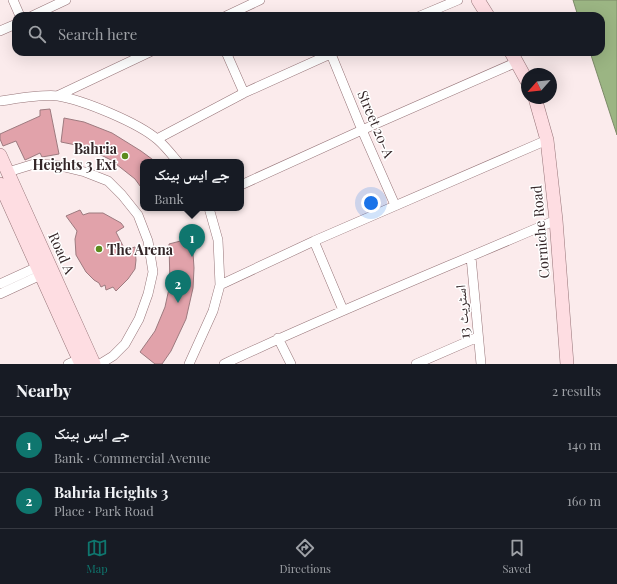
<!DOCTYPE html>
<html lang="en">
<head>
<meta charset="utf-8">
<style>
	:root { --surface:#171b24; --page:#20242c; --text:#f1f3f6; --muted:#9ea1a6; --line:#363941; --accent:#0f766e }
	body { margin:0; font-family:"Playfair Display","Noto Naskh Arabic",serif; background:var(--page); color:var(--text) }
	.compass { position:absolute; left:521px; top:68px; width:36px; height:36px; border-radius:50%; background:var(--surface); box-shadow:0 4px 16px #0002; rotate:243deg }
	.you { position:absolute; left:371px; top:203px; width:14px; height:14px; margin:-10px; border:3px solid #fff; border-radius:50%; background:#1a73e8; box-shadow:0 0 0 6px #1a73e833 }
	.badge { display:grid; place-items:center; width:26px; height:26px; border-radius:50%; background:var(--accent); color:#fff; font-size:13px; font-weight:700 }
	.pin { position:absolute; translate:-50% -33px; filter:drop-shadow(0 1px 2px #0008) }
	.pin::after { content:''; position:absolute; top:21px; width:14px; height:12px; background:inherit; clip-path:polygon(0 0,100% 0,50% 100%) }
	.popup { position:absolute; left:140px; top:159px; width:104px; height:52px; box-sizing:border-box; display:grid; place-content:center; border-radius:8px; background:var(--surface); filter:drop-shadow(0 1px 3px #0005); font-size:13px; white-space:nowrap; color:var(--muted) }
	.popup b { font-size:15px; color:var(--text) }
	.popup::after { content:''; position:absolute; left:50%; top:100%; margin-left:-8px; border:8px solid transparent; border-top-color:var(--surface) }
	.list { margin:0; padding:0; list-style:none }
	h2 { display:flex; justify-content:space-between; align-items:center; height:52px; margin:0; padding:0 16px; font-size:17px }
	h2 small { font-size:13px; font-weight:400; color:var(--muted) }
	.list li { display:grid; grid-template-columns:26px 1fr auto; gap:12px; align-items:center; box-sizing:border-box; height:56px; padding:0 16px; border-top:1px solid var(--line) }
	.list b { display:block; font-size:15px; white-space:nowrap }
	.list p { margin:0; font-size:13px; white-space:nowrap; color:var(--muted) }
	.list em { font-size:13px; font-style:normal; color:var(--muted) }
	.icon { flex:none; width:22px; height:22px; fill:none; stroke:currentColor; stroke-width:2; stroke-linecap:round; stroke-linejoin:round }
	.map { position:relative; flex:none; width:617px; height:364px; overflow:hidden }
	.search { position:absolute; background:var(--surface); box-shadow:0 4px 16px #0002; left:12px; right:12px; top:12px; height:44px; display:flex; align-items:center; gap:10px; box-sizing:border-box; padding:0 14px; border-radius:12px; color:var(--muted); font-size:15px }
	.sheet { height:164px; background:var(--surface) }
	nav { display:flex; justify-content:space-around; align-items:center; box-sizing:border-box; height:56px; border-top:1px solid var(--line); background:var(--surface); font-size:11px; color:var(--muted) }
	nav a { display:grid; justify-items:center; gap:2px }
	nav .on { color:var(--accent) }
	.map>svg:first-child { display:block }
</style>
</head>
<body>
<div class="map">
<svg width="617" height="364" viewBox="0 0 617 364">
	<rect width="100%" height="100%" fill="#fbebec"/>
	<path fill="#9bb583" stroke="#7c8a68" d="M573 0H617V135L590 52H601V16H578Z"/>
	<path fill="#e1a2aa" stroke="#9d7a7f" d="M50 109 59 154 42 157 40 153 25 160 16 141 3 146 0 139V134L40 116V110Z
		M64 118 84 122 112 133 141 151 156 162H143V190L135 179 111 160 97 153 81 146 61 142Z
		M80 210 83 215 89 213H103L121 223 124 227 116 232 125 250 135 247 136 260 135 269 128 279 116 291 113 287 106 290 105 285 101 287 99 283 94 280 86 272 76 255 75 239 77 231 66 216Z
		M192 238 194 268 193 288 186 319 171 351 162 364H155L140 352 155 331 165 307 170 284 169 244Z"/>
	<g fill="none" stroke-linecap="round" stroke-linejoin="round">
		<defs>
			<path id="street" d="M13 0 20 16
				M32 16 66 0
				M226 16 260 0
				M420 16 458 0
				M0 31 16 24
				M226 52 244 93
				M331 54 362 130 395 205
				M57 96 150 52
				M0 101C15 99 43 94 58 96 83 100 139 123 158 140 165 146 172 155 178 162
				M157 139 244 93 335 52
				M8 172 34 164 56 165 85 172 108 181 122 195 138 215 148 241 153 272 148 294 139 319 125 344 113 356 100 364
				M241 185 362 130 517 62
				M314 241 343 310
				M471 257 481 364
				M0 284 37 267
				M220 285 314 241 547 140
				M0 294 41 275
				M278 338 291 364
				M68 364 79 359
				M189 364 213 311 220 285 218 240 209 208
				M224 364C333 313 445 268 556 220
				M416 364 478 337"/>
			<path id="secondary" d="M478 0 488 16
				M511 52 527 81
				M535 98 547 140 556 220 567 364
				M0 155 94 364
				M0 184 81 364"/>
		</defs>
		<use href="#street" stroke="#967478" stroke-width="10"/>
		<use href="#secondary" stroke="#967478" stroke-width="14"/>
		<use href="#street" stroke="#fff" stroke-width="9"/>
		<use href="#secondary" stroke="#fedde2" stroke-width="13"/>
	</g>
	<g fill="#5c8b1e" stroke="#fff" stroke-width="1.5">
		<circle cx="125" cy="156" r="4"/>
		<circle cx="99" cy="249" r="4"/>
	</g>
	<g text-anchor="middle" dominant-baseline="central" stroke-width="3" stroke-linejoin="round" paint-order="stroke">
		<g font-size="14" fill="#342628" stroke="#fff">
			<text transform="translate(376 124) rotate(67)">Street 20-A</text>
			<text transform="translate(540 232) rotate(-95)">Corniche Road</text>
			<text transform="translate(62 253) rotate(66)">Road A</text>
			<text transform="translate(462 312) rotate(-95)">اسٹریٹ 13</text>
		</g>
		<g font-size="14" font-weight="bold" fill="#342628" stroke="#fff" text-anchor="end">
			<text x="117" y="148">Bahria<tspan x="117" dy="16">Heights 3 Ext</tspan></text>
			<text x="107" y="249" text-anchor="start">The Arena</text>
		</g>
	</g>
</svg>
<svg class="compass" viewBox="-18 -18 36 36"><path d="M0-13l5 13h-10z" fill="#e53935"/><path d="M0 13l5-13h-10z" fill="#9ea1a6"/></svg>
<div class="you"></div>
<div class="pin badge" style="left:192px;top:257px">1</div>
<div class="popup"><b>جے ایس بینک</b>Bank</div>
<div class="pin badge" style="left:178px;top:303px">2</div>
<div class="search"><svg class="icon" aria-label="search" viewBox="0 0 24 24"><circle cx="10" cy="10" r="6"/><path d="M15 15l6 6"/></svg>Search here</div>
</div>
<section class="sheet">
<h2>Nearby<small>2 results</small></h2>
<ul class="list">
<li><span class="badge">1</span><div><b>جے ایس بینک</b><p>Bank · Commercial Avenue</p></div><em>140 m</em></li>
<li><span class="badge">2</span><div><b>Bahria Heights 3</b><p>Place · Park Road</p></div><em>160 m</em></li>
</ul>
</section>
<nav>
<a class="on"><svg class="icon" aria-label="map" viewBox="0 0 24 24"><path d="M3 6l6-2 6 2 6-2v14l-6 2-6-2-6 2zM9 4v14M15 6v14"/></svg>Map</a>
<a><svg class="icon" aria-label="directions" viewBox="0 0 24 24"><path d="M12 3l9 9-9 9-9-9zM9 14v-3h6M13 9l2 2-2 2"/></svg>Directions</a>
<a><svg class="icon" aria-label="saved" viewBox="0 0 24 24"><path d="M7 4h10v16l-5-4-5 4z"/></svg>Saved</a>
</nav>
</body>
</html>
